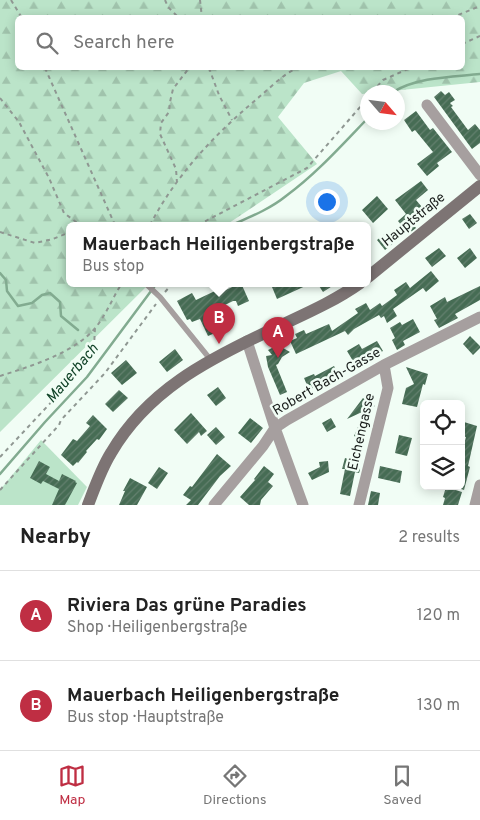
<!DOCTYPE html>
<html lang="en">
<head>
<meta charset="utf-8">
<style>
	:root { --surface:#fff; --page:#f2f2f2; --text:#222; --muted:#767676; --line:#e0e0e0; --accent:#bf2e43 }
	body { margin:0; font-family:Overpass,sans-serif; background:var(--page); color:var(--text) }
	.controls { position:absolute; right:15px; bottom:15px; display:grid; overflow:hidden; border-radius:8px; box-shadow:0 2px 12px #0003 }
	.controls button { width:45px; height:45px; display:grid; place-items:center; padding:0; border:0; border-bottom:1px solid var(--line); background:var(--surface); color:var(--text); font:25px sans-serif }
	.compass { position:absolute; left:360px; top:85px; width:45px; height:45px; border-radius:50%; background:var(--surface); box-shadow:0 2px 12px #0003; rotate:118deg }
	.you { position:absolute; left:326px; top:201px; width:18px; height:18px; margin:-12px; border:4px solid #fff; border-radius:50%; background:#1a73e8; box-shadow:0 0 0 8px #1a73e833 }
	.badge { display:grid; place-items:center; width:32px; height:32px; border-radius:50%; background:var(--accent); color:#fff; font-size:16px; font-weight:700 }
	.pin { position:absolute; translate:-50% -41px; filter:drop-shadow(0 1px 2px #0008) }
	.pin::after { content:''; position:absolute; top:26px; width:18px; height:15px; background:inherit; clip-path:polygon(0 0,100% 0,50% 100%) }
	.popup { position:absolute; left:66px; top:222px; width:305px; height:65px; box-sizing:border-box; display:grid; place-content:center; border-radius:8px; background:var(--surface); filter:drop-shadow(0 1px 4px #0005); font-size:16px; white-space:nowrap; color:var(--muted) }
	.popup b { font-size:19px; color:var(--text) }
	.popup::after { content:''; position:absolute; left:50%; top:100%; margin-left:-10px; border:10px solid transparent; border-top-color:var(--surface) }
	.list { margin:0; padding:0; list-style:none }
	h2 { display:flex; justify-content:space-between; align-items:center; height:65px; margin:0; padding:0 20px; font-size:21px }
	h2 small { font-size:16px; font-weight:400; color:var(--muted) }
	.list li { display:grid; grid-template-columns:32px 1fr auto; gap:15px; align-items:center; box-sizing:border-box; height:90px; padding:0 20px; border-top:1px solid var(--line) }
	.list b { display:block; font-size:19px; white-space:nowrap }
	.list p { margin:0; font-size:16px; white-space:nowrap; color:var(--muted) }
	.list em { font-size:16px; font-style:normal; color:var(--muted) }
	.icon { flex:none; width:28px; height:28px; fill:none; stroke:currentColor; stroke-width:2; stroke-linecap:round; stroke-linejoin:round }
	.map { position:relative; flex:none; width:480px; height:505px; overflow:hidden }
	.search { position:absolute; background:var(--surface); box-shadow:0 2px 12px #0003; left:15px; right:15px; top:15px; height:55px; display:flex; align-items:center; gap:12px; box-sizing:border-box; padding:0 18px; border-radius:8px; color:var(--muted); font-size:19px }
	.sheet { height:245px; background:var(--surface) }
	nav { display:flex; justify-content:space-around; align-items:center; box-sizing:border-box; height:70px; border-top:1px solid var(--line); background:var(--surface); font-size:14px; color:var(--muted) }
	nav a { display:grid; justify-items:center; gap:2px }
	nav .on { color:var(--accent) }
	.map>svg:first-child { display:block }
</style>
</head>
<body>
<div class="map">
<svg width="480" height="505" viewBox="0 0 480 505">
	<defs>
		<pattern id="forest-firs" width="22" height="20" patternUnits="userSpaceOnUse" patternTransform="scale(1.25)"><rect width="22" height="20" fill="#bbe4c9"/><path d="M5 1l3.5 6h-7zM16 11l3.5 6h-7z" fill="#a0c3ac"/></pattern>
		<pattern id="building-hatch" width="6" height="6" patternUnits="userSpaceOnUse" patternTransform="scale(1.25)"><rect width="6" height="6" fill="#466c54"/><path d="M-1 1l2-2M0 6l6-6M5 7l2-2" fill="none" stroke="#63806e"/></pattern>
	</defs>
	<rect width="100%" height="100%" fill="#f1fdf5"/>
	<path fill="url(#forest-firs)" fill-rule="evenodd" d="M0 0H480V82L362 94 341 71 304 83 278 117 317 164 226 225H70V283H150L0 432ZM18 18H462V68H18Z"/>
	<path fill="#bbe4c9" d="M41 440 87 487 78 505H0V490Z"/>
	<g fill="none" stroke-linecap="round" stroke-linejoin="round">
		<path stroke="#82ab90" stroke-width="2.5" d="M393 92C418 77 451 77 480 74
			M232 225C250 217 270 209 286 196 316 174 342 145 368 118
			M0 273 6 280 7 291 18 306 32 303 42 295 50 293 60 302 61 316 78 330
			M0 474 45 422 87 377 157 283"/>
	</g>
	<path fill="url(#building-hatch)" d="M441 91 445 95 449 92 455 100 450 103 453 106 451 107 468 130 475 124 480 130V143L472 149 434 97Z
		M416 111 430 130 433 128 452 152 437 163 439 166 427 176 417 164 433 152 415 130 412 132 404 120Z
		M421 181 428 190 416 200 427 213 413 224 416 228 408 234 398 221 406 214 395 200Z
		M377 196 388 209 373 223 362 210Z
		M470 214 477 223 469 229 462 219Z
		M386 233 394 243 385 250 377 240Z
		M439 248 446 256 432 267 425 258Z
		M470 248 477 258 465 268 457 258Z
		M431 271 439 281 426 292 423 288 393 309 397 316 387 323 384 316 381 318 379 315 354 329 348 335 345 331 296 354 290 341 297 338 295 334 304 330 306 334 329 324 332 331 358 313 355 309 366 303 370 310 380 303 382 306 397 295 394 290 406 282 410 288Z
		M241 283 249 301 238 306 236 301H233L211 312 220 331 208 336 200 319 192 322 190 319 187 320 177 301 192 293 196 300 217 290 219 293Z
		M275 283H312L277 299 272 287 276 285Z
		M317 283H337L323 292Z
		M480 286V300L455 314 458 318 439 328 434 320 437 319 430 306 445 297 447 302Z
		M413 319 420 332 403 341 405 345 397 350 392 340 395 338 390 328 400 322 402 325Z
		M470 336 480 346V348L473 355 463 344Z
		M377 341 383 351 356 366 347 351 359 344 362 349Z
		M278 345 290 352 282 357 278 364 276 365 287 392 280 395 268 367 266 356 272 355 268 350Z
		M175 349 183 360 167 372 159 362Z
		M126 360 137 373 122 385 111 373Z
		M334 366 339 375 309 390 304 378 314 374 315 376Z
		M406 367 428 374 425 385 423 384 417 407 402 404 406 388 414 384Z
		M218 387 226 398 216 406 207 395Z
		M119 390 128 398 113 412 105 404Z
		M363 398 375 406 347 419Z
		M191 413 207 431 201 436 199 432 187 444 174 430Z
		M93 415 107 429 99 440 97 439 86 451 87 452 78 463 77 462 73 466 61 455 73 439 77 441 90 426 86 423Z
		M250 418 263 428 251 443 238 433Z
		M331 418 336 427 327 432 322 423Z
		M464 422 477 426 468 466 470 467 464 490 461 489V456L466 437 461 436V433Z
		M216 427 225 437 216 445 207 435Z
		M358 427 367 430 364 440 354 436Z
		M399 435 412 438 407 456 395 453Z
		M217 454 231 466 220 476 198 505H186L191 500 183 495 190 486 192 487Z
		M345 458 355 461 360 470 359 473 355 472 350 496 340 494 345 469H342Z
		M39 461 50 467 46 474 59 481 62 474 76 481 75 482 77 483 65 505H52L59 489 43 481 41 484 30 478Z
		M328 461 329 472 312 480 308 473 320 467 319 462Z
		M264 466 274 474 268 482 273 486 261 500 260 505H249L240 497 255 480 254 479Z
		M380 466 402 471 400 483 378 478Z
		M159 467 168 473 157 489 148 483Z
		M130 478 147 487 137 505H119L125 491H123Z
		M446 487 462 492 458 505H443L445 498 443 497Z
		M371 491 380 493 378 505H368Z"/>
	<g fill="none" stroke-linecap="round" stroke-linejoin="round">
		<path stroke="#8f9792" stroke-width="2" stroke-dasharray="4 4" stroke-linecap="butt" d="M11 0 22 18
			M165 0 168 7 179 18
			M200 0 202 18
			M451 18 480 6
			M462 44 480 36
			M45 68 115 225
			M209 68 219 95 232 120
			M372 92 383 80 410 68
			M0 98 19 122 49 178 64 213 80 225
			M177 183 176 169 160 134 161 123 169 112 170 102 173 89 189 68
			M150 225C176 175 215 134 258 98 270 88 282 75 297 68
			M198 225 307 168 368 98
			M0 232 35 243 53 239 70 232
			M165 292 173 283
			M0 376C31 366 75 353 96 327 107 313 113 297 122 283
			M0 457 71 381 94 347 95 328
			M0 490 59 425 61 420 105 373 156 304"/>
		<path stroke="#a69f9f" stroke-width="5.5" d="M145 283 160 297 210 359"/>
		<path stroke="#a69f9f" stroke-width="11" d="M427 105 480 175
			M247 341 275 428 303 505
			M214 505 263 446 275 428 287 420 384 365 480 317
			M359 505 388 388 384 365
			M475 505 480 485"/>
		<path stroke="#7d7474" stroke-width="12" d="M368 277 480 186
			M88 505C95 487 101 469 111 453 147 391 207 360 269 331 300 316 332 303 360 283"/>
	</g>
	<g text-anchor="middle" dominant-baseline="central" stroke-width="5" stroke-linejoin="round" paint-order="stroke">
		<g font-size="14" fill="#1a1e1c" stroke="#f1fdf5">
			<text transform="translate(414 220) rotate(-39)">Hauptstraße</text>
			<text transform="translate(327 382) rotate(-30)">Robert Bach-Gasse</text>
			<text transform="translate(362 432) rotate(-77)">Eichengasse</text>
		</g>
		<g font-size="15" font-style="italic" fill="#114328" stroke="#f1fdf5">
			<text transform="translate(73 374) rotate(-50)">Mauerbach</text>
		</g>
	</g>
</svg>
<div class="controls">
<button><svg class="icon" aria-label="locate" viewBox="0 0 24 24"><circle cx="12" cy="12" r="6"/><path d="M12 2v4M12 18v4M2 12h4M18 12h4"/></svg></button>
<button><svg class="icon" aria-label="layers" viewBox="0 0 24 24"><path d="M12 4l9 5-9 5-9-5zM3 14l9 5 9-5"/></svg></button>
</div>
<svg class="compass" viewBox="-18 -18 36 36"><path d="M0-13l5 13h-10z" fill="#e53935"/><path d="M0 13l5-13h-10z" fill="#767676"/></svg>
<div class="you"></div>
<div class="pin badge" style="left:278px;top:358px">A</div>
<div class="pin badge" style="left:219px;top:344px">B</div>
<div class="popup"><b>Mauerbach Heiligenbergstraße</b>Bus stop</div>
<div class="search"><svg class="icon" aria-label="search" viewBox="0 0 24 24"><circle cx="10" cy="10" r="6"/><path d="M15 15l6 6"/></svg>Search here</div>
</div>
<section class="sheet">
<h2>Nearby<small>2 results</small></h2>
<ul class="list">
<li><span class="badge">A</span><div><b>Riviera Das grüne Paradies</b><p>Shop · Heiligenbergstraße</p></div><em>120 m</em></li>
<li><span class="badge">B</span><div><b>Mauerbach Heiligenbergstraße</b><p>Bus stop · Hauptstraße</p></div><em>130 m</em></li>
</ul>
</section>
<nav>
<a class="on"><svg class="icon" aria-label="map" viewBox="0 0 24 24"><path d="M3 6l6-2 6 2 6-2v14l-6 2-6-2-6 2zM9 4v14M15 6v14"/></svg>Map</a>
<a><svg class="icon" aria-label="directions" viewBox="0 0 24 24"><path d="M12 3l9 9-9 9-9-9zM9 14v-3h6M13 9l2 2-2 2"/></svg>Directions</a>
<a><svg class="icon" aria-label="saved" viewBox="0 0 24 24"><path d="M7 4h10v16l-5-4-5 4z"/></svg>Saved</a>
</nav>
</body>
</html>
